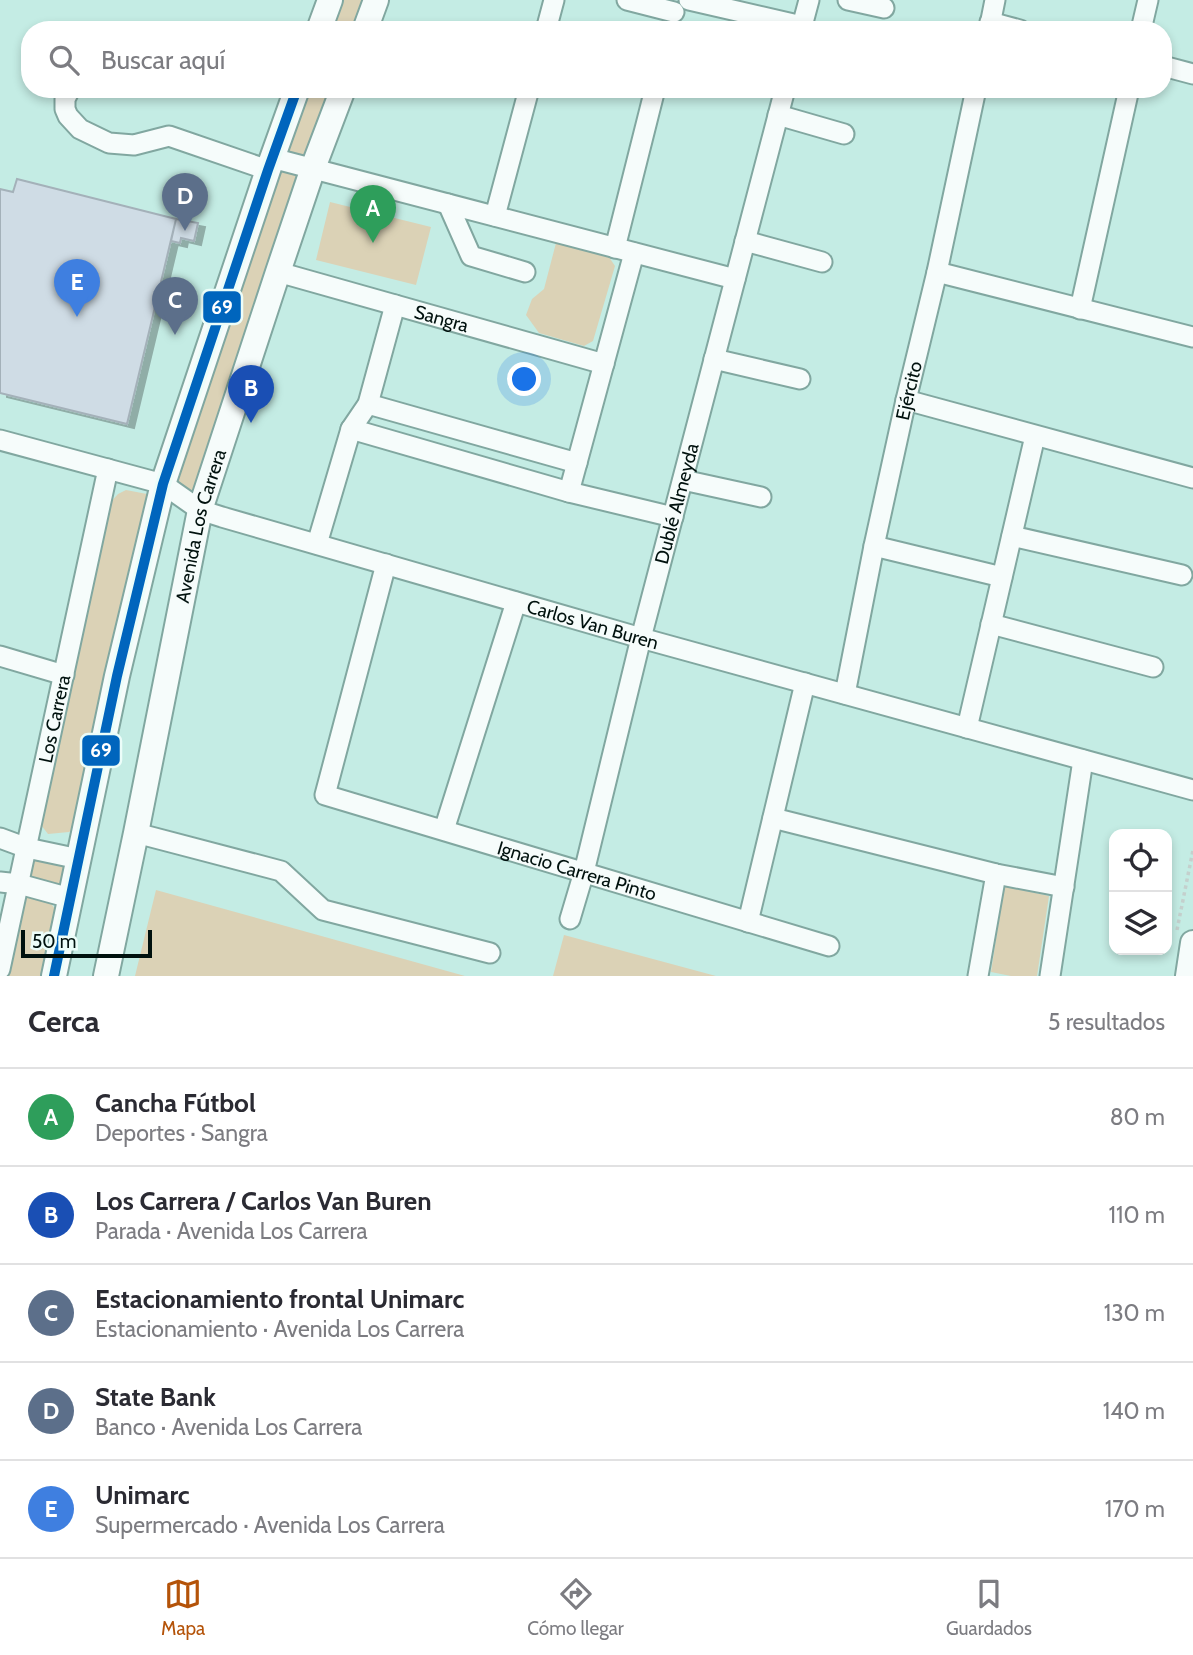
<!DOCTYPE html>
<html lang="es">
<head>
<meta charset="utf-8">
<style>
	:root { --surface:#fff; --page:#f2f2f3; --text:#2b2b33; --muted:#7c7c81; --line:#e1e1e2; --accent:#b45309 }
	body { margin:0; font-family:Cabin,sans-serif; background:var(--page); color:var(--text) }
	.controls { position:absolute; right:21px; bottom:21px; display:grid; overflow:hidden; border-radius:14px; box-shadow:0 4px 10px #0003 }
	.controls button { width:63px; height:63px; display:grid; place-items:center; padding:0; border:0; border-bottom:2px solid var(--line); background:var(--surface); color:var(--text); font:35px sans-serif }
	.scale { position:absolute; left:21px; bottom:18px; width:131px; box-sizing:border-box; padding-left:7px; border:4px solid #00110e; border-top:0; font-size:19px; line-height:24px; white-space:nowrap; color:#00110e; -webkit-text-stroke:5px #ecfdf9; paint-order:stroke }
	.you { position:absolute; left:525px; top:380px; width:24px; height:24px; margin:-18px; border:5px solid #fff; border-radius:50%; background:#1a73e8; box-shadow:0 0 0 10px #1a73e833 }
	.badge { display:grid; place-items:center; width:46px; height:46px; border-radius:50%; background:var(--accent); color:#fff; font-size:23px; font-weight:700 }
	.pin { position:absolute; translate:-50% -58px; filter:drop-shadow(0 2px 4px #0008) }
	.pin::after { content:''; position:absolute; top:37px; width:24px; height:21px; background:inherit; clip-path:polygon(0 0,100% 0,50% 100%) }
	.list { margin:0; padding:0; list-style:none }
	h2 { display:flex; justify-content:space-between; align-items:center; height:91px; margin:0; padding:0 28px; font-size:30px }
	h2 small { font-size:23px; font-weight:400; color:var(--muted) }
	.list li { display:grid; grid-template-columns:46px 1fr auto; gap:21px; align-items:center; box-sizing:border-box; height:98px; padding:0 28px; border-top:2px solid var(--line) }
	.list b { display:block; font-size:26px; white-space:nowrap }
	.list p { margin:0; font-size:23px; white-space:nowrap; color:var(--muted) }
	.list em { font-size:23px; font-style:normal; color:var(--muted) }
	.icon { flex:none; width:38px; height:38px; fill:none; stroke:currentColor; stroke-width:2; stroke-linecap:round; stroke-linejoin:round }
	.map { position:relative; flex:none; width:1193px; height:976px; overflow:hidden }
	.search { position:absolute; background:var(--surface); box-shadow:0 4px 10px #0003; left:21px; right:21px; top:21px; height:77px; display:flex; align-items:center; gap:18px; box-sizing:border-box; padding:0 24px; border-radius:28px; color:var(--muted); font-size:26px }
	.sheet { height:581px; background:var(--surface) }
	nav { display:flex; justify-content:space-around; align-items:center; box-sizing:border-box; height:98px; border-top:2px solid var(--line); background:var(--surface); font-size:19px; color:var(--muted) }
	nav a { display:grid; justify-items:center; gap:4px }
	nav .on { color:var(--accent) }
	.map>svg:first-child { display:block }
</style>
</head>
<body>
<div class="map">
<svg width="1193" height="976" viewBox="0 0 1193 976">
	<defs>
		<filter id="shadow"><feDropShadow dx="7" dy="4" stdDeviation="0" flood-color="#0004"/></filter>
	</defs>
	<rect width="100%" height="100%" fill="#c4ece4"/>
	<path fill="#dbd2b6" d="M335 0H370L359 30H324Z
		M303 89H337L200 499 170 482Z
		M330 202 431 227 416 285 316 260Z
		M556 243 609 257 615 266 593 341 584 346 539 333 526 315 532 299 544 289Z
		M126 490 147 494 148 502 80 824 69 832 48 834 41 825 109 504 118 494Z
		M32 855 65 857 63 888 30 880 25 873Z
		M1004 886 1049 896 1037 976H1011L991 972Z
		M156 890 465 976H135Z
		M30 893 50 902 57 912 47 976H5L23 896Z
		M564 935 716 976H553Z"/>
	<path fill="#cfdce5" stroke="#a4b1b9" stroke-width="2" filter="url(#shadow)" d="M17 179 176 219 127 424 0 393V189L13 192Z
		M176 219 198 223 194 241 181 238 180 243 171 241Z"/>
	<g fill="none" stroke-linecap="round" stroke-linejoin="round">
		<defs>
			<g id="minor">
				<path d="M627 0 674 12"/>
				<path d="M689 0 802 26"/>
				<path d="M848 0 884 8"/>
				<path d="M990 22 1020 30"/>
				<path d="M546 30 554 0"/>
				<path d="M801 30 809 0"/>
				<path d="M989 30 995 0"/>
				<path d="M1141 30 1148 0"/>
				<path d="M1163 66 1193 74"/>
				<path d="M70 89 65 99V109L68 116 80 129 109 143 134 145 169 136 268 170"/>
				<path d="M778 115 844 134"/>
				<path d="M272 158 735 279"/>
				<path d="M448 204 471 256 525 272"/>
				<path d="M495 216 529 89"/>
				<path d="M745 241 822 262"/>
				<path d="M615 248 655 89"/>
				<path id="s1" d="M278 272 604 364"/>
				<path d="M937 272 1193 337"/>
				<path d="M1080 309 1129 89"/>
				<path d="M714 359 800 379"/>
				<path d="M906 400 1193 478"/>
				<path d="M368 404 577 463"/>
				<path d="M351 429 569 492 673 517"/>
				<path id="s2" d="M0 440 163 484 200 510 222 517 641 638 1193 790"/>
				<path d="M683 480 761 497"/>
				<path d="M569 492 634 253"/>
				<path d="M1012 536 1182 575"/>
				<path d="M317 544 351 429 368 404 395 305"/>
				<path d="M874 546 1002 577"/>
				<path id="s3" d="M386 564 325 795 829 946"/>
				<path d="M991 624 1153 667"/>
				<path d="M0 656 64 675"/>
				<path id="s4" d="M845 694 874 546 906 400 937 272 976 89"/>
				<path d="M967 728 1035 436"/>
				<path d="M773 818 996 874 1064 887"/>
				<path d="M444 830 516 602"/>
				<path d="M136 833 281 871 323 910 490 953"/>
				<path d="M0 838 27 848 79 859"/>
				<path d="M0 882 19 884 70 898"/>
				<path id="s5" d="M570 919 584 872 641 638 785 89"/>
				<path d="M748 922 805 683"/>
				<path id="s6" d="M0 969 108 469"/>
				<path d="M978 976 996 874"/>
				<path d="M1050 976 1083 760"/>
			</g>
			<g id="major">
				<path d="M319 30 330 0"/>
				<path d="M365 30 376 0"/>
				<path d="M54 976 117 676 163 484 268 170 297 89"/>
				<path id="s7" d="M106 976 136 833 200 510 278 272 313 168 343 89"/>
				<path d="M1188 976 1193 943"/>
			</g>
		</defs>
		<use href="#minor" stroke="#81a7a0" stroke-width="23"/>
		<use href="#major" stroke="#81a7a0" stroke-width="28"/>
		<path stroke="#c4d0cd" stroke-width="3.5" stroke-dasharray="3.5 3.5" stroke-linecap="butt" d="M1177 930 1193 850"/>
		<use href="#minor" stroke="#f6fcfb" stroke-width="19"/>
		<use href="#major" stroke="#f6fcfb" stroke-width="24"/>
		<defs>
			<path id="bus-1" d="M54 976 117 676 163 484 268 170 297 89"/>
		</defs>
		<use href="#bus-1" stroke="#ecfdf9" stroke-width="16"/>
		<use href="#bus-1" stroke="#0065bd" stroke-width="10"/>
	</g>
	<g text-anchor="middle" dominant-baseline="central" stroke-width="6" stroke-linejoin="round" paint-order="stroke">
		<g font-size="19" fill="#00110e" stroke="#ecfdf9">
			<text stroke="none"><textPath href="#s1" startOffset="170">Sangra</textPath></text>
			<text stroke="none"><textPath href="#s4" startOffset="310">Ejército</textPath></text>
			<text stroke="none"><textPath href="#s5" startOffset="429">Dublé Almeyda</textPath></text>
			<text stroke="none"><textPath href="#s7" startOffset="460">Avenida Los Carrera</textPath></text>
			<text stroke="none"><textPath href="#s2" startOffset="623">Carlos Van Buren</textPath></text>
			<text stroke="none"><textPath href="#s6" startOffset="256">Los Carrera</textPath></text>
			<text stroke="none"><textPath href="#s3" startOffset="502">Ignacio Carrera Pinto</textPath></text>
		</g>
	</g>
	<g stroke="#ecfdf9" stroke-width="2.5">
		<rect x="202" y="290" width="40" height="34" rx="7" fill="#0065bd"/>
		<rect x="81" y="734" width="40" height="33" rx="7" fill="#0065bd"/>
	</g>
	<g font-size="19" text-anchor="middle" font-weight="bold" fill="#fff">
		<text x="222" y="314">69</text>
		<text x="101" y="757">69</text>
	</g>
</svg>
<div class="controls">
<button><svg class="icon" aria-label="locate" viewBox="0 0 24 24"><circle cx="12" cy="12" r="6"/><path d="M12 2v4M12 18v4M2 12h4M18 12h4"/></svg></button>
<button><svg class="icon" aria-label="layers" viewBox="0 0 24 24"><path d="M12 4l9 5-9 5-9-5zM3 14l9 5 9-5"/></svg></button>
</div>
<div class="scale">50 m</div>
<div class="you"></div>
<div class="pin badge" style="left:373px;top:243px;background:#2e9e5b">A</div>
<div class="pin badge" style="left:251px;top:423px;background:#1a4fb4">B</div>
<div class="pin badge" style="left:175px;top:335px;background:#5c6f8a">C</div>
<div class="pin badge" style="left:185px;top:231px;background:#5c6f8a">D</div>
<div class="pin badge" style="left:77px;top:317px;background:#3f7fe0">E</div>
<div class="search"><svg class="icon" aria-label="search" viewBox="0 0 24 24"><circle cx="10" cy="10" r="6"/><path d="M15 15l6 6"/></svg>Buscar aquí</div>
</div>
<section class="sheet">
<h2>Cerca<small>5 resultados</small></h2>
<ul class="list">
<li><span class="badge" style="background:#2e9e5b">A</span><div><b>Cancha Fútbol</b><p>Deportes · Sangra</p></div><em>80 m</em></li>
<li><span class="badge" style="background:#1a4fb4">B</span><div><b>Los Carrera / Carlos Van Buren</b><p>Parada · Avenida Los Carrera</p></div><em>110 m</em></li>
<li><span class="badge" style="background:#5c6f8a">C</span><div><b>Estacionamiento frontal Unimarc</b><p>Estacionamiento · Avenida Los Carrera</p></div><em>130 m</em></li>
<li><span class="badge" style="background:#5c6f8a">D</span><div><b>State Bank</b><p>Banco · Avenida Los Carrera</p></div><em>140 m</em></li>
<li><span class="badge" style="background:#3f7fe0">E</span><div><b>Unimarc</b><p>Supermercado · Avenida Los Carrera</p></div><em>170 m</em></li>
</ul>
</section>
<nav>
<a class="on"><svg class="icon" aria-label="map" viewBox="0 0 24 24"><path d="M3 6l6-2 6 2 6-2v14l-6 2-6-2-6 2zM9 4v14M15 6v14"/></svg>Mapa</a>
<a><svg class="icon" aria-label="directions" viewBox="0 0 24 24"><path d="M12 3l9 9-9 9-9-9zM9 14v-3h6M13 9l2 2-2 2"/></svg>Cómo llegar</a>
<a><svg class="icon" aria-label="saved" viewBox="0 0 24 24"><path d="M7 4h10v16l-5-4-5 4z"/></svg>Guardados</a>
</nav>
</body>
</html>
